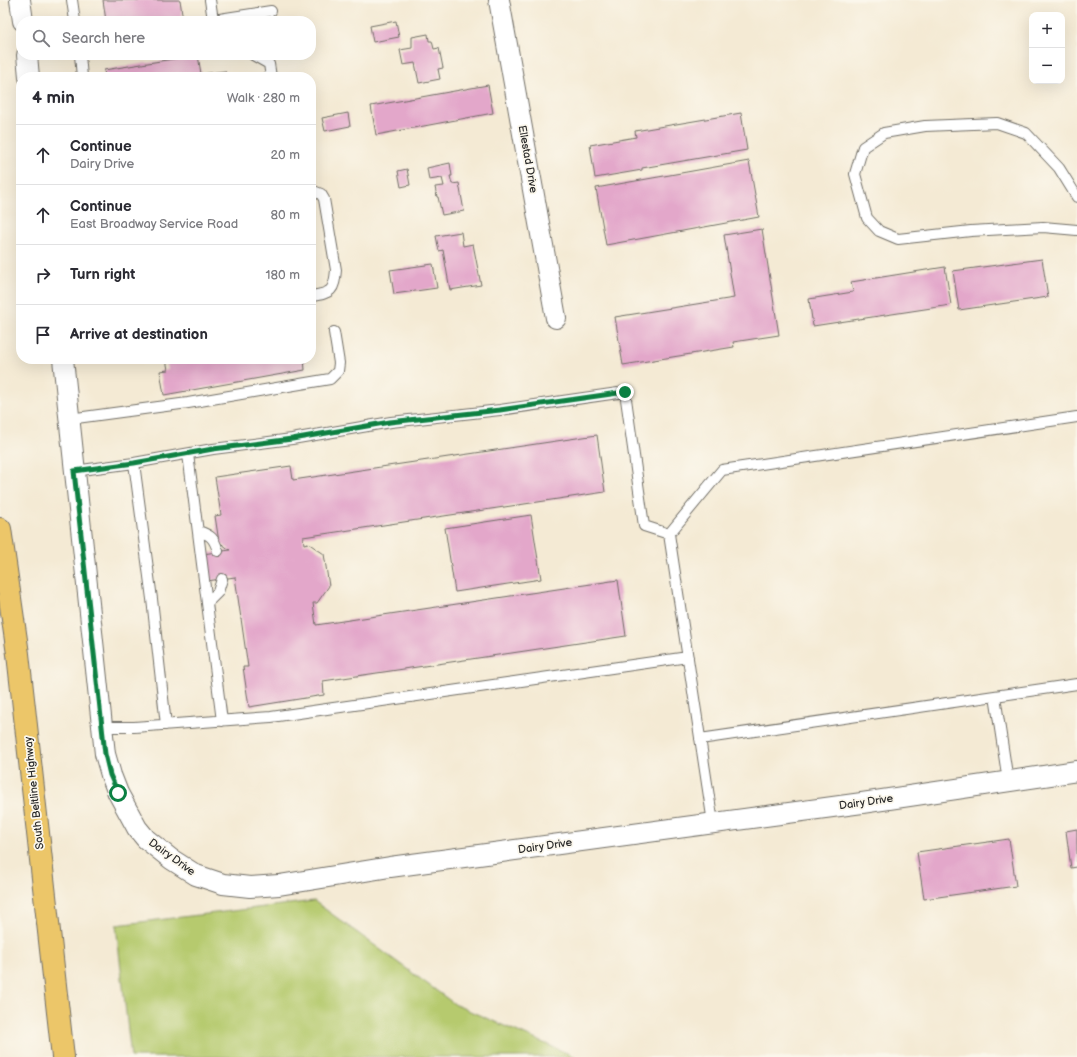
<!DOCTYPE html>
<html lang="en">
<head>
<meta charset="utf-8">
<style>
	:root { --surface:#fff; --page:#f2f2f3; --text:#2b2b33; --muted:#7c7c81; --line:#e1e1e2 }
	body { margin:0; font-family:"Balsamiq Sans",sans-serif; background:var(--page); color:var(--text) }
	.controls { position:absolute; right:12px; top:12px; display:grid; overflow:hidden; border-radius:8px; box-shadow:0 4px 16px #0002 }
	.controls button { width:36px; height:36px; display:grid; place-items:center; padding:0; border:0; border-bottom:1px solid var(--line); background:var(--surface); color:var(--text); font:20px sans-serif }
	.stop { position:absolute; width:12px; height:12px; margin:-9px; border:3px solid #0b8043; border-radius:50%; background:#fff }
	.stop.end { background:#0b8043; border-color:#fff; box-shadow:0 1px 4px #0008 }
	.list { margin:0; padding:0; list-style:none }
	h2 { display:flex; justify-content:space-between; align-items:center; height:52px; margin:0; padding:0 16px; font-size:17px }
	h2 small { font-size:13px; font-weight:400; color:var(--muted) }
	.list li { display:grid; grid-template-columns:26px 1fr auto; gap:12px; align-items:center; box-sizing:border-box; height:60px; padding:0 16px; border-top:1px solid var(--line) }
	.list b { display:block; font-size:15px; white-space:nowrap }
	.list p { margin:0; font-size:13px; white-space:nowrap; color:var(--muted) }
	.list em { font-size:13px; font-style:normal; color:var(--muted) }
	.icon { flex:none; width:22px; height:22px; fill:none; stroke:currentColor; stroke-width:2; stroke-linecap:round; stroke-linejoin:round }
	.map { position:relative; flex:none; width:1077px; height:1057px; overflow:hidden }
	.search { position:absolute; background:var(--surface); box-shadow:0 4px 16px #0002; left:16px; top:16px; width:300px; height:44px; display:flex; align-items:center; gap:10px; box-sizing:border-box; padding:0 14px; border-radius:16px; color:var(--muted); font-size:15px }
	.panel { position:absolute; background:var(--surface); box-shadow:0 4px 16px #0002; left:16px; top:72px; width:300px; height:292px; border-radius:16px }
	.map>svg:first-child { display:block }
</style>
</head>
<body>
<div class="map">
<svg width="1077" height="1057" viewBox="0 0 1077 1057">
	<rect width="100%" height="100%" fill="#fbf7ec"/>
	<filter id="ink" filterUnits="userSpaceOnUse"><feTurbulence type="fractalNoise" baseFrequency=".025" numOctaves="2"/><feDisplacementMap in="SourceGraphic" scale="8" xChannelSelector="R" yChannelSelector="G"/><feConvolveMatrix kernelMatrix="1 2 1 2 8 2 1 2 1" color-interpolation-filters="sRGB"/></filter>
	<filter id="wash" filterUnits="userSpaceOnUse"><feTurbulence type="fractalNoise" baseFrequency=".012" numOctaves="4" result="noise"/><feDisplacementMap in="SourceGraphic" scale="16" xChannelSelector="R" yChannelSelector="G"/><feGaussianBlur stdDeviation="0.9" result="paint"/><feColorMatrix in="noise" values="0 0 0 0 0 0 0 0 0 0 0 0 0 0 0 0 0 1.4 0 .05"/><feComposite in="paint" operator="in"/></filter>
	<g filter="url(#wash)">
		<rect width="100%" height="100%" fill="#f4ead4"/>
		<path fill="#b6ca6e" stroke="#707a4c" d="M314 901 456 1005 576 1057H131L116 925Z"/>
		<g id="blocks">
			<path fill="#e3a7ca" d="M103 0H180L183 20 106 21Z
				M396 21 399 37 373 42 370 26Z
				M428 34 429 41H432L434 49 439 48 443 68 438 69 440 79 419 83 415 63 403 65 400 50 412 48V37Z
				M198 55 201 74 225 71 226 77H105L104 70Z
				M488 85 493 113 376 135 371 106Z
				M348 113 350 126 325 131 322 118Z
				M741 113 747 150 642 168V170L595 178 590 145 636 137 635 131Z
				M749 161 759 217 606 245 596 188Z
				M450 163 452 176H450L452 184 459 183 464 211 442 215 438 197H437L435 187 444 186 442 178 429 180 427 168Z
				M407 169 410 185 401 187 398 171Z
				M762 229 779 335 733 342 734 347 623 365 615 317 734 298 724 235Z
				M461 232 463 246 473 244 481 285 450 290 443 250 439 251 436 236Z
				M1042 259 1048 297 959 310 953 271Z
				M433 264 437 288 394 294 390 270Z
				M945 267 951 305 813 326 809 299 853 292 851 282Z
				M166 359H304L305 370 164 395 160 371 168 370Z
				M597 435 605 492 303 537 304 544 308 543 324 554 329 586 317 603H313L316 625 618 580 626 636 323 681 324 695 249 707 243 667H248L235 577 207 581 203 554 230 550 219 542 215 516 221 515 215 477 291 466 293 480Z
				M531 515 541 579 455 592 445 528Z
				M1077 829V867L1071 868 1066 831Z
				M1009 839 1016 886 924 899 917 852Z"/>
		</g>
	</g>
	<g filter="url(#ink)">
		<use href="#blocks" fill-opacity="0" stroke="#716e66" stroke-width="1"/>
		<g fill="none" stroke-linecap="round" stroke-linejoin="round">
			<defs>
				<path id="lane" d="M72 0 75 21
					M210 0 213 20 212 21
					M213 20 271 11
					M80 55 82 77
					M253 55 269 64 271 77
					M311 190 321 194 324 199 336 270C334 291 332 293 311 296
					M1077 197 1059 168 1026 133 997 123 925 126 884 133 863 147 855 174 867 218 879 231 898 239 971 231 1043 227 1077 230
					M69 419 188 403 330 379 338 371 339 363 334 332
					M188 454 222 721
					M134 463 152 599 166 725
					M74 471 134 463 213 449 292 439 391 422 500 410 625 392 644 526 669 534
					M198 531C211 535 214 538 218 551
					M207 603 218 592 222 579
					M995 696 1008 781
					M102 727H134L271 717 688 657
					M700 739 1077 684
					M713 823 669 534 722 470 1077 417"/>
				<path id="street" d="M20 0 23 21
					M499 0 556 318
					M27 55 29 77
					M63 359 105 754 111 775 118 793 137 828 146 839 171 859 196 875 223 884 250 887 279 885 390 867 862 803 1077 771"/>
				<path id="highway" d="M0 529 18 654 63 1057"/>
			</defs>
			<use href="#lane" stroke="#716e66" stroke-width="12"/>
			<use href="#street" stroke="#716e66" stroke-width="22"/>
			<use href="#highway" stroke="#716e66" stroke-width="24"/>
			<use href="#lane" stroke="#fff" stroke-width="10"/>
			<use href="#street" stroke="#fff" stroke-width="20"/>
			<use href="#highway" stroke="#ecc669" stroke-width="22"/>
		</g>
	</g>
	<g fill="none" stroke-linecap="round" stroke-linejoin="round" filter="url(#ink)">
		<path stroke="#0b8043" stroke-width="5" d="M118 793 110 775 105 754 74 471 134 463 213 449 292 439 390 422 500 410 625 392"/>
	</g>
	<g text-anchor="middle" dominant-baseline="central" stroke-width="3.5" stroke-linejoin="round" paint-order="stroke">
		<g font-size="11" fill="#2b2b2b" stroke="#fbf7ec">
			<text transform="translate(528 159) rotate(80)">Ellestad Drive</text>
			<text transform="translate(34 793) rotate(-96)">South Beltline Highway</text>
			<text transform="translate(866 802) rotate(-8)">Dairy Drive</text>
			<text transform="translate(545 846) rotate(-8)">Dairy Drive</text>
			<text transform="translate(172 857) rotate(36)">Dairy Drive</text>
		</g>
	</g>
</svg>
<div class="controls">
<button>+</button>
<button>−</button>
</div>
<div class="stop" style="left:118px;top:793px"></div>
<div class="stop end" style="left:625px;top:392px"></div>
<div class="search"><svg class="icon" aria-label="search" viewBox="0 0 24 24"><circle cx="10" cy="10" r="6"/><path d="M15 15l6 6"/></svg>Search here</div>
<section class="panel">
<h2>4 min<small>Walk · 280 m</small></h2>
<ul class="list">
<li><svg class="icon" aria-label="ahead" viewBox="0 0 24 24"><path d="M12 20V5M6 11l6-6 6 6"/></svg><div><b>Continue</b><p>Dairy Drive</p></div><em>20 m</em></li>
<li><svg class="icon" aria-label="ahead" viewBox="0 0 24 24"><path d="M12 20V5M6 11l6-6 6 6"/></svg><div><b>Continue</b><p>East Broadway Service Road</p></div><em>80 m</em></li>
<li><svg class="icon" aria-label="right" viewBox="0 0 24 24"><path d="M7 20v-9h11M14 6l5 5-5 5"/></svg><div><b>Turn right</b></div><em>180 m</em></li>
<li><svg class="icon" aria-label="arrive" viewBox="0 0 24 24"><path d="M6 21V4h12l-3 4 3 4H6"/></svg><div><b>Arrive at destination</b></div></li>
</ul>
</section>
</div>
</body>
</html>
